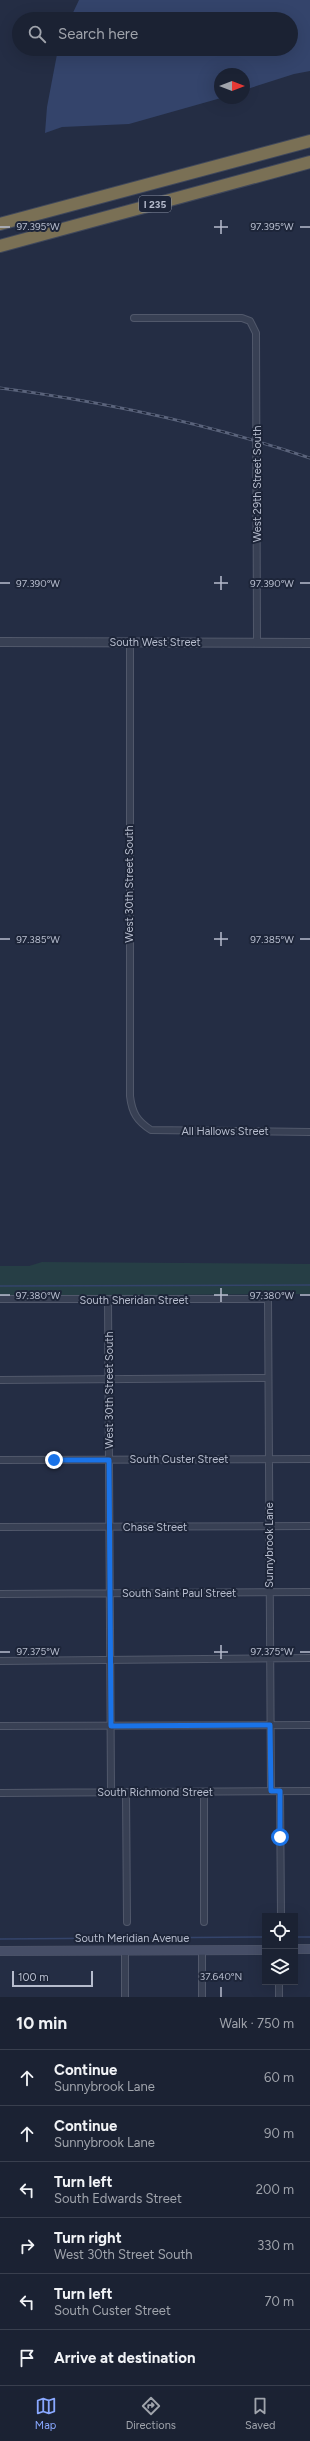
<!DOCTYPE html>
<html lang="en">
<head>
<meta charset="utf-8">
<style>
	:root { --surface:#1b2233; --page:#282f3f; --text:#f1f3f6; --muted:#a0a4ac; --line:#393f4e; --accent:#89a8ff }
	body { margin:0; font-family:Figtree,sans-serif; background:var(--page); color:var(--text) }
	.controls { position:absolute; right:12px; bottom:12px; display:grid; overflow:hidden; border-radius:0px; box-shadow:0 4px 16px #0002 }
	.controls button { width:36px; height:36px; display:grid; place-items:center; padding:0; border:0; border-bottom:1px solid var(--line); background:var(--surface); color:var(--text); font:20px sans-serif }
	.compass { position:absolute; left:214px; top:68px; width:36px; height:36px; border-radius:50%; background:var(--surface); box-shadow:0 4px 16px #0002; rotate:90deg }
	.scale { position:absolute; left:12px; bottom:10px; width:81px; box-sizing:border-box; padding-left:4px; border:2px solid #b6bccd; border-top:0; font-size:11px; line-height:14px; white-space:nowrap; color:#b6bccd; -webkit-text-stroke:3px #1d2539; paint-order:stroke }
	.stop { position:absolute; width:12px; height:12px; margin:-9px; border:3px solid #1a73e8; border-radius:50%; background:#fff }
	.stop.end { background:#1a73e8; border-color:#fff; box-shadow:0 1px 4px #0008 }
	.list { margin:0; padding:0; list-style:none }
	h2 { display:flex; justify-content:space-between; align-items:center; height:52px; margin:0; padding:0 16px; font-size:17px }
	h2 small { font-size:13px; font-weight:400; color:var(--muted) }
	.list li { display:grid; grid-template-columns:26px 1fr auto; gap:12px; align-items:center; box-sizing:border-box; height:56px; padding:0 16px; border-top:1px solid var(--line) }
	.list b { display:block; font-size:15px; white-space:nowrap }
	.list p { margin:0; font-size:13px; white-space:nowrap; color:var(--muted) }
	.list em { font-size:13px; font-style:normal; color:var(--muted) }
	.icon { flex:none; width:22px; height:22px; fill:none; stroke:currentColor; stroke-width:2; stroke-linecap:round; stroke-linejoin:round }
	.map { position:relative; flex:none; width:310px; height:1997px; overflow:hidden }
	.search { position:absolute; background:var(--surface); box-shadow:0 4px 16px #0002; left:12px; right:12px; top:12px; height:44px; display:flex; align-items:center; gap:10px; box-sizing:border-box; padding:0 14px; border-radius:22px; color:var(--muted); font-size:15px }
	.sheet { height:388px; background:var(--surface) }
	nav { display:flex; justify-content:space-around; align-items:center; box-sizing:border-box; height:56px; border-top:1px solid var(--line); background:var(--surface); font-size:11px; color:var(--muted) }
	nav a { display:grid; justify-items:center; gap:2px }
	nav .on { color:var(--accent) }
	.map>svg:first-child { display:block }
</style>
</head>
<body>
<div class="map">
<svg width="310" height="1997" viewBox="0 0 310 1997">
	<rect width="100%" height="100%" fill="#242d44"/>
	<path fill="#263e45" d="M42 1262 310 1264V1294L0 1296V1266H29Z"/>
	<path fill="#34446b" d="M79 0H310V71L294 74 244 90V74H220L221 98 129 124 62 127 45 133 47 107 58 49H291V19H70Z"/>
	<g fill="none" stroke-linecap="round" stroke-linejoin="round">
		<path stroke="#34446b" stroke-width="1.5" d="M0 1286 310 1285
			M295 1937H310
			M0 1939 265 1937"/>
		<defs>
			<path id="minor" d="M134 318H242L250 321 256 333 257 642
				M130 642V1096C132 1113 137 1121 151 1130L310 1132
				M0 1299H268L271 1791
				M108 1300 111 1792
				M0 1380 268 1378
				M0 1460 310 1459
				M0 1527 310 1526
				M0 1594 310 1592
				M0 1661 310 1658
				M0 1726 310 1725
				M280 1791 281 1916
				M126 1792 127 1922
				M0 1793 310 1791
				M204 1922V1792
				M125 1950V1997
				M202 1950V1997
				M279 1982V1997"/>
			<path id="tertiary" d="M0 642 310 643"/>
			<path id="secondary" d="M295 1949H310
				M0 1951 265 1950"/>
			<path id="motorway" d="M0 224 310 141
				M0 246 310 162"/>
		</defs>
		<use href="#minor" stroke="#51586b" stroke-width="8"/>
		<use href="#tertiary" stroke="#51586b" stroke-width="10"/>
		<use href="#secondary" stroke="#51586b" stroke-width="10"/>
		<use href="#motorway" stroke="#40485b" stroke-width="14"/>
		<use href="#minor" stroke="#384054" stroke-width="6"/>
		<use href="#tertiary" stroke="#384054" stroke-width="8"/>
		<use href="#secondary" stroke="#464e67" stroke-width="9"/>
		<use href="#motorway" stroke="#7a7055" stroke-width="12"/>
		<defs>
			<path id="rail" d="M0 388C106 402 209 424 310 458"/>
		</defs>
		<use href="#rail" stroke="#5a637b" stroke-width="3"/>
		<use href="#rail" stroke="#1d2539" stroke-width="1.5" stroke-dasharray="4.5" stroke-linecap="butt"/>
	</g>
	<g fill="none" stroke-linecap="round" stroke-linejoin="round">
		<path stroke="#1a73e8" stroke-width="5" d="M54 1460H109L111 1726 270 1725 271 1791H280V1837"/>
	</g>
	<path fill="none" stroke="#b6bccd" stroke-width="1.5" d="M221 220V234M0 227H10M214 227H228M300 227H310M221 576V590M0 583H10M214 583H228M300 583H310M221 932V946M0 939H10M214 939H228M300 939H310M221 1288V1302M0 1295H10M214 1295H228M300 1295H310M221 1645V1659M0 1652H10M214 1652H228M300 1652H310M221 1987V1997"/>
	<g text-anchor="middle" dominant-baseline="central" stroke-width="4" stroke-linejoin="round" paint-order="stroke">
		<rect fill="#1d2539" stroke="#888fa1" stroke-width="1" x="139" y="196" width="32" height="16" rx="3"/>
		<g font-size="10" font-weight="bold" fill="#b6bccd">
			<text x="155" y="204">I 235</text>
		</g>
		<g font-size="11" fill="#b6bccd" stroke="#1d2539">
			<text transform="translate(257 484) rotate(-90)">West 29th Street South</text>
			<text x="155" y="642">South West Street</text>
			<text transform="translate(129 884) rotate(-90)">West 30th Street South</text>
			<text x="225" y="1131">All Hallows Street</text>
			<text x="134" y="1300">South Sheridan Street</text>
			<text transform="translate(109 1390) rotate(-90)">West 30th Street South</text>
			<text x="179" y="1459">South Custer Street</text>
			<text x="155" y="1527">Chase Street</text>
			<text transform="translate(269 1545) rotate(-90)">Sunnybrook Lane</text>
			<text x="179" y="1593">South Saint Paul Street</text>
			<text x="155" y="1792">South Richmond Street</text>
			<text x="132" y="1938">South Meridian Avenue</text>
		</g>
	</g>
	<g font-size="10" text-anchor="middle" fill="#b6bccd" stroke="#1d2539" stroke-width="4" stroke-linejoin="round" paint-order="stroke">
		<text x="38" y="230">97.395°W</text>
		<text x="272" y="230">97.395°W</text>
		<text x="38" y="587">97.390°W</text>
		<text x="272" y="587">97.390°W</text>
		<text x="38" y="943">97.385°W</text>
		<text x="272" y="943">97.385°W</text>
		<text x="272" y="1299">97.380°W</text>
		<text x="38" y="1299">97.380°W</text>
		<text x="38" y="1655">97.375°W</text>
		<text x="272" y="1655">97.375°W</text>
		<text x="221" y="1980">37.640°N</text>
	</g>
</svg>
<div class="controls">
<button><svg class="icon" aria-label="locate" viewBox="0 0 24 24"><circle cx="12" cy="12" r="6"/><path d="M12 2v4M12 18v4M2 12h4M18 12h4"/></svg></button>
<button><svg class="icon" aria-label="layers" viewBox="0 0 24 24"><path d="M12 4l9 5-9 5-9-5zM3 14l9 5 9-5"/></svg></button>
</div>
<svg class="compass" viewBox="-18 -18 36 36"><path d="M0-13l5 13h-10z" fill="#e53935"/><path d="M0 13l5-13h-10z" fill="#a0a4ac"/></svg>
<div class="scale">100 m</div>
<div class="stop" style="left:280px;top:1837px"></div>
<div class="stop end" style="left:54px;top:1460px"></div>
<div class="search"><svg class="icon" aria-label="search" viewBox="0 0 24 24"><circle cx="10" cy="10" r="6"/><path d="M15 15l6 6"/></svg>Search here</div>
</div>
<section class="sheet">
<h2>10 min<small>Walk · 750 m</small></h2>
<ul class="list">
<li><svg class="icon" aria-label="ahead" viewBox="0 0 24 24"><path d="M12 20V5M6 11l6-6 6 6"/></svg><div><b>Continue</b><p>Sunnybrook Lane</p></div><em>60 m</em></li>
<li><svg class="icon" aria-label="ahead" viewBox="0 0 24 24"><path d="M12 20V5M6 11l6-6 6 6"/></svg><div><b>Continue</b><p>Sunnybrook Lane</p></div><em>90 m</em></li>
<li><svg class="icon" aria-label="left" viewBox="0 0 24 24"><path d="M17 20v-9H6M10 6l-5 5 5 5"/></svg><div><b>Turn left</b><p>South Edwards Street</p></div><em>200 m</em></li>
<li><svg class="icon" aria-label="right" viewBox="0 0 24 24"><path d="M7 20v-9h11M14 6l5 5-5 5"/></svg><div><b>Turn right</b><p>West 30th Street South</p></div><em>330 m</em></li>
<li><svg class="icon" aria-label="left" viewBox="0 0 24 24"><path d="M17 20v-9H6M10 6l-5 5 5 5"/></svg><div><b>Turn left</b><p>South Custer Street</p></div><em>70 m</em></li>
<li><svg class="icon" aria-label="arrive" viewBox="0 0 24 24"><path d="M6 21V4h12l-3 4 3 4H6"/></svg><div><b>Arrive at destination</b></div></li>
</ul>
</section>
<nav>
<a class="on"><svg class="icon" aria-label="map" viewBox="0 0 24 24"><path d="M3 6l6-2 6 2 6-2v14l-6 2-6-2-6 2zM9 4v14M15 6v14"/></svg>Map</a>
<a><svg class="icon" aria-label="directions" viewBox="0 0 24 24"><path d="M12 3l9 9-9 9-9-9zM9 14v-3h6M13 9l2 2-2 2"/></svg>Directions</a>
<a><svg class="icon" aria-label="saved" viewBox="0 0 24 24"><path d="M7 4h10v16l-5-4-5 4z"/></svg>Saved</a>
</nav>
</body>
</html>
